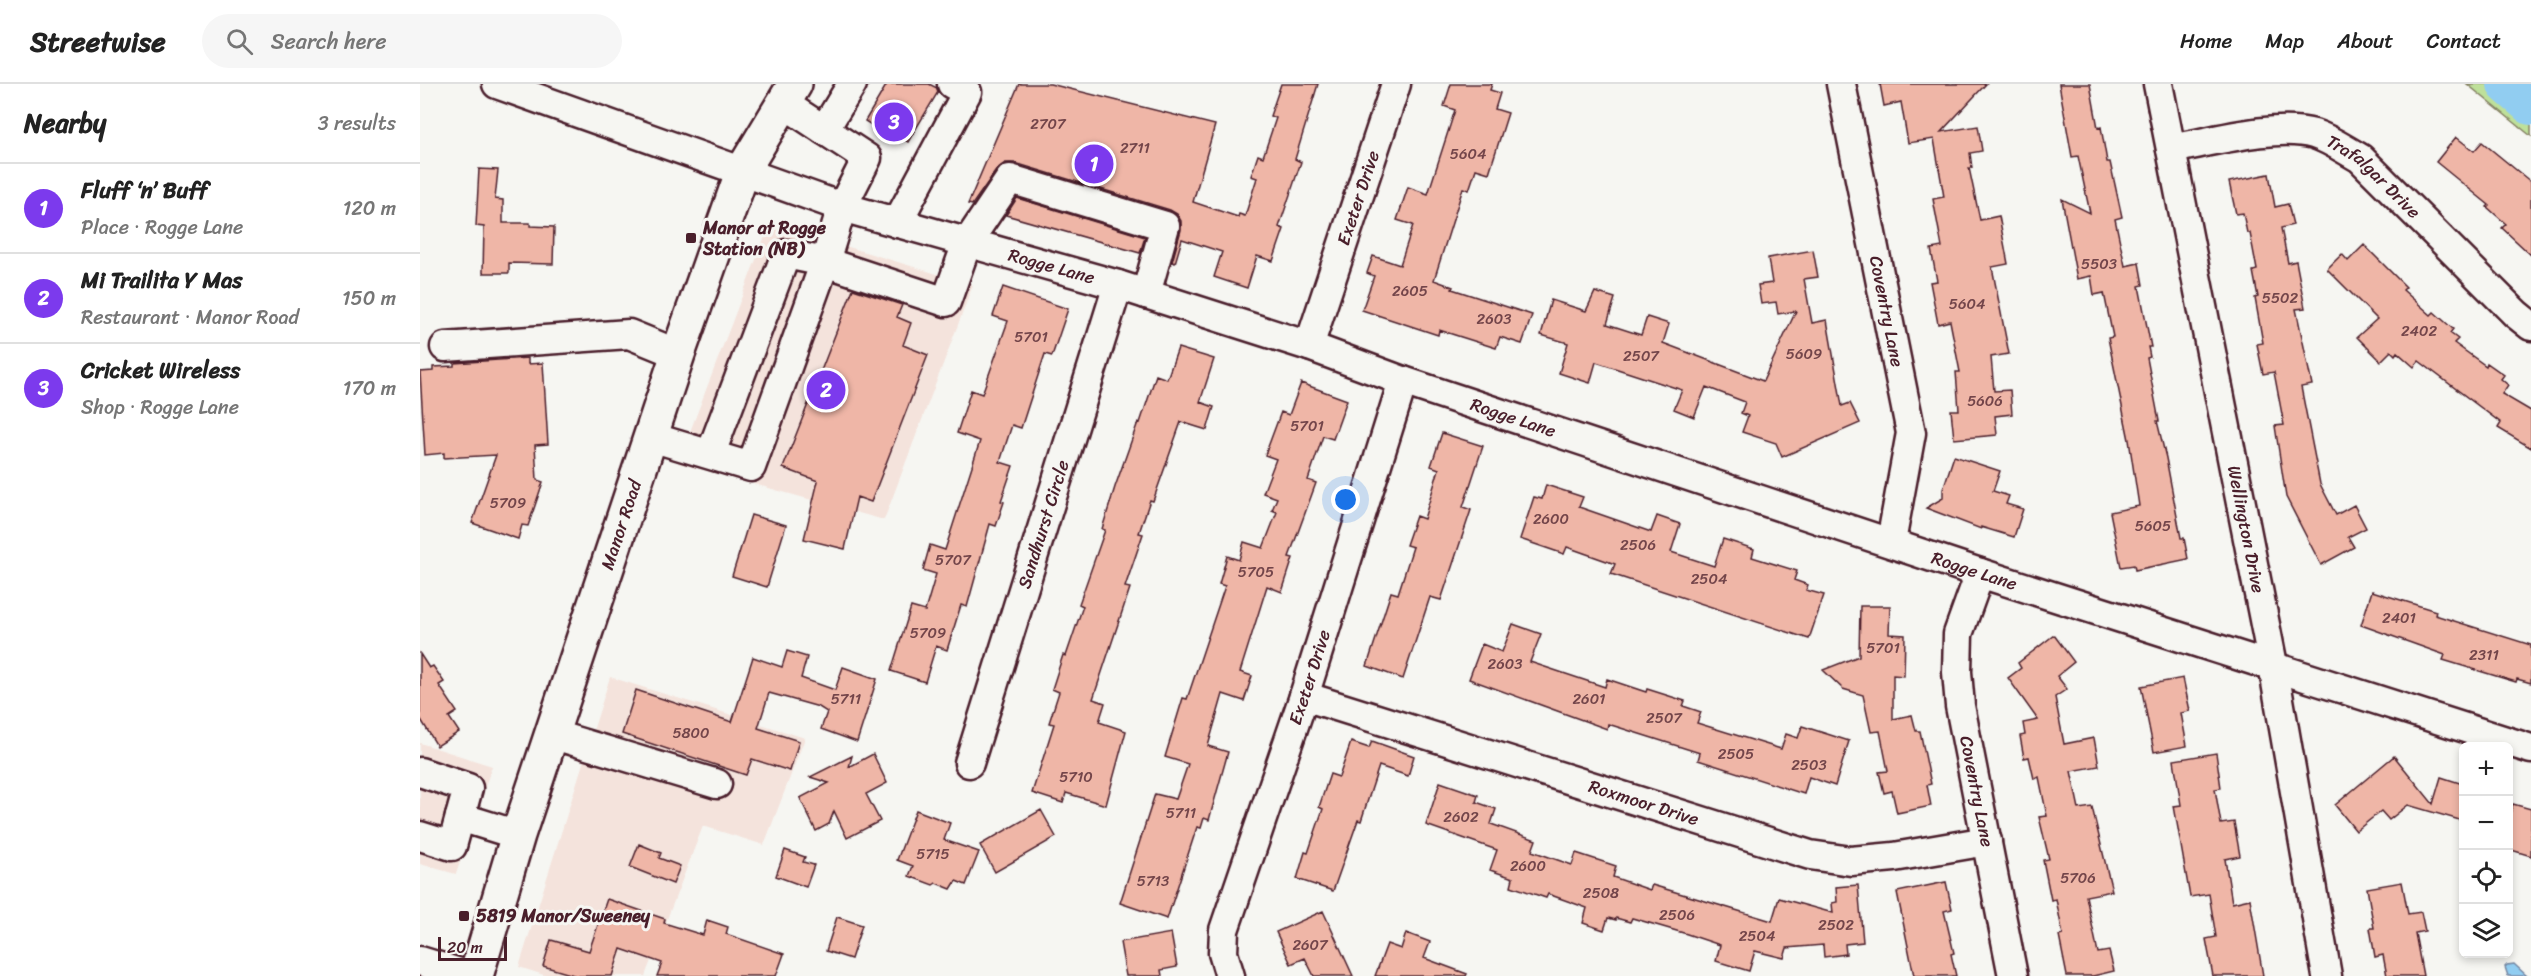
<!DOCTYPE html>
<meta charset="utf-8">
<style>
body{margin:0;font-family:Sriracha,sans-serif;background:#f6f6f6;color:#222}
.controls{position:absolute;right:18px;bottom:18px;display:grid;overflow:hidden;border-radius:9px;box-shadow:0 3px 9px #0003}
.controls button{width:54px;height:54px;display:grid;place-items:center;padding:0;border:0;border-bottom:2px solid #e0e0e0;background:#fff;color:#222;font:30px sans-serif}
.scale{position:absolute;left:18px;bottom:15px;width:69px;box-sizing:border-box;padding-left:6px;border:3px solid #4a1f2b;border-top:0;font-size:16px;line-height:21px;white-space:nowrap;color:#4a1f2b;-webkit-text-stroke:4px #f6f6f2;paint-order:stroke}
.you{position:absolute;left:926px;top:416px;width:21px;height:21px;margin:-15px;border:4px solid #fff;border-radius:50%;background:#1a73e8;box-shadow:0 0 0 9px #1a73e833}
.badge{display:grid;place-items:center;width:39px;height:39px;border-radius:50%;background:#7c3aed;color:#fff;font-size:20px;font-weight:700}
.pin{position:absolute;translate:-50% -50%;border:3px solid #fff;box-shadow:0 2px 6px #0006}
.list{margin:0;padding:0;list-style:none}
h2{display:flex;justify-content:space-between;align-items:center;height:78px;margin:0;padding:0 24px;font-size:26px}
h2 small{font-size:20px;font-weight:400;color:#767676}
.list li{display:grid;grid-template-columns:39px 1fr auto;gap:18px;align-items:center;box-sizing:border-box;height:90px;padding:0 24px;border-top:2px solid #e0e0e0}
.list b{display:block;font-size:22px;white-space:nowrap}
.list p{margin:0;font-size:20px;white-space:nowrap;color:#767676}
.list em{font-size:20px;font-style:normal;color:#767676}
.icon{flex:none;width:33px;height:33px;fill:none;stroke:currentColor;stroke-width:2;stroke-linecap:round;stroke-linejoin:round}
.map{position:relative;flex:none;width:2111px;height:892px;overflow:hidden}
header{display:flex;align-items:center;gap:36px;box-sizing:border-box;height:84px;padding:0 30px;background:#fff;border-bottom:2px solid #e0e0e0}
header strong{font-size:28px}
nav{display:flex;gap:33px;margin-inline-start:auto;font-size:21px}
.search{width:420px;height:54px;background:#f6f6f6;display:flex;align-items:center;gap:15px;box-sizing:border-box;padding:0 21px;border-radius:33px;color:#767676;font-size:22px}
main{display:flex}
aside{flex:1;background:#fff}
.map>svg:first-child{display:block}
</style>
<header>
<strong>Streetwise</strong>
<div class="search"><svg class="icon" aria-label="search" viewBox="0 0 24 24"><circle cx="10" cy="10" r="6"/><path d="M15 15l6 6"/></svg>Search here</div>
<nav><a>Home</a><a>Map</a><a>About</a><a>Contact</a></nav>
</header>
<main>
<aside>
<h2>Nearby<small>3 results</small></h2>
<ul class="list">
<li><span class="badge">1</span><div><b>Fluff ‘n’ Buff</b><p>Place · Rogge Lane</p></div><em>120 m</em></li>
<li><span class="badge">2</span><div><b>Mi Trailita Y Mas</b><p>Restaurant · Manor Road</p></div><em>150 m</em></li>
<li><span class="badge">3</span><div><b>Cricket Wireless</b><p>Shop · Rogge Lane</p></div><em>170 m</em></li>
</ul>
</aside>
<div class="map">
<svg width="2111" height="892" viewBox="0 0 2111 892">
<rect width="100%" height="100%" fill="#f6f6f2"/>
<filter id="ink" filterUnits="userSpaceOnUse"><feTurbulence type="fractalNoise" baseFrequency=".0167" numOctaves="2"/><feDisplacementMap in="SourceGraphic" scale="12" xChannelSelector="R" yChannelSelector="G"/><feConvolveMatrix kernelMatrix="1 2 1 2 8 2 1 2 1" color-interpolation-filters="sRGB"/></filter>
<g filter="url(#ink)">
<path fill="#f4e3dc" d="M 350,139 L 553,201 L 464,436 L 258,379 Z
M 190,593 L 385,654 L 344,761 L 283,742 L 225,892 L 127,892 L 99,883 Z
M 0,659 L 72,682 L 36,790 L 0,780 Z"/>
<path fill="#bee09a" stroke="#848062" stroke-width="1.5" d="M 2047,0 L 2111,0 L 2111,52 Z"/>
<path fill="#91cdf1" stroke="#7587a2" stroke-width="1.5" d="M 2094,880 L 2107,892 L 2088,892 L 2085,883 L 2087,881 Z"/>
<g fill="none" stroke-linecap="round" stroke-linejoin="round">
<path stroke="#91cdf1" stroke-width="42" d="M 2088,0 L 2111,20"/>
</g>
<path fill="#efb6a7" stroke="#4a1f2b" stroke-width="1.5" d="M 467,0 L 509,0 L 517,4 L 518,8 L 488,58 L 480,53 L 477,57 L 445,37 Z
M 599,0 L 630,0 L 795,41 L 773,118 L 818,133 L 819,130 L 825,132 L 837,94 L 831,92 L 838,71 L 843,73 L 856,34 L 850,32 L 861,0 L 898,0 L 875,75 L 881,78 L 859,143 L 864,145 L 853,177 L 837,172 L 827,204 L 794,193 L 802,168 L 762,155 L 755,179 L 752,178 L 761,146 L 761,137 L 757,130 L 750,126 L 595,79 L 585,79 L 577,85 L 552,121 L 548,120 Z
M 1031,0 L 1072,0 L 1070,6 L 1080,9 L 1075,25 L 1088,29 L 1069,89 L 1056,85 L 1049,106 L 1043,104 L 1014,196 L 1033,203 L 1032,205 L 1112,231 L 1102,260 L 1080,253 L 1076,264 L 1019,246 L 1018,251 L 942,226 L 954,192 L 947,189 L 953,172 L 980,181 L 993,141 L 977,136 L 988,103 L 1008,110 L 1035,26 L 1024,22 Z
M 1460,0 L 1566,0 L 1521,48 L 1558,42 L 1562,67 L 1550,69 L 1552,84 L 1549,84 L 1560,136 L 1579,132 L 1588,180 L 1572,183 L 1589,270 L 1571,273 L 1574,307 L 1590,306 L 1592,330 L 1575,332 L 1577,351 L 1534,355 L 1531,326 L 1539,326 L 1536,288 L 1540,288 L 1530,237 L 1518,240 L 1510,198 L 1517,197 L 1511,165 L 1522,163 L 1513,115 L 1524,113 L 1514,55 L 1488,59 L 1481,18 L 1464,22 Z
M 1639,0 L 1670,0 L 1678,44 L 1681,43 L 1687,78 L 1690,78 L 1702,133 L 1695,135 L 1705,182 L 1719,179 L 1723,201 L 1719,202 L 1731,263 L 1728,263 L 1730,273 L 1727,274 L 1739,337 L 1737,337 L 1746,374 L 1761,454 L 1764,454 L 1768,475 L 1715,486 L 1714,481 L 1701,483 L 1690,428 L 1719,422 L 1709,356 L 1688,254 L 1693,253 L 1684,209 L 1674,211 L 1671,192 L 1657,195 L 1642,115 L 1670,129 L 1658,72 L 1652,73 Z
M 2036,53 L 2054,67 L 2062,58 L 2111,98 L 2111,171 L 2082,144 L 2086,140 L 2067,123 L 2069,121 L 2016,78 Z
M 59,85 L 78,86 L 75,115 L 83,116 L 83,139 L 110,139 L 110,142 L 134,143 L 133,180 L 89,179 L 89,189 L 63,189 L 64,143 L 56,142 Z
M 1849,90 L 1855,123 L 1868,120 L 1873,141 L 1861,144 L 1868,179 L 1876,177 L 1885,224 L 1876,225 L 1892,301 L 1881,303 L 1900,400 L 1916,431 L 1934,421 L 1946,444 L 1928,453 L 1934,463 L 1901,481 L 1866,413 L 1855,342 L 1864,341 L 1854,288 L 1843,290 L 1837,260 L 1843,259 L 1835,214 L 1838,213 L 1833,187 L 1837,186 L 1830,149 L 1827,149 L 1823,129 L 1816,130 L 1809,98 Z
M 597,114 L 725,153 L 720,169 L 586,131 Z
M 1944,161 L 1986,203 L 1983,206 L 2011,231 L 2014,228 L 2033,245 L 2030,249 L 2038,255 L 2034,259 L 2066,282 L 2067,279 L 2084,291 L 2081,295 L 2088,301 L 2082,310 L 2111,327 L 2111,364 L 2078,344 L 2081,339 L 1999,277 L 1994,283 L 1977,268 L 1975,271 L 1971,267 L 1961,277 L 1937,253 L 1957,235 L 1907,185 L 1922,170 L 1928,177 Z
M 1393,166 L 1398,193 L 1384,195 L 1392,239 L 1407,236 L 1422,322 L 1430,319 L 1440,339 L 1362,373 L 1356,359 L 1322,348 L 1328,332 L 1321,329 L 1325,318 L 1286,303 L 1274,333 L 1254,325 L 1262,306 L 1176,278 L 1170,299 L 1139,289 L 1148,259 L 1121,251 L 1131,216 L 1166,227 L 1175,208 L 1195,214 L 1187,240 L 1221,251 L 1227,233 L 1249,240 L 1243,259 L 1343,297 L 1376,227 L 1358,230 L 1356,218 L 1341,220 L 1338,201 L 1352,199 L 1348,174 Z
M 583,203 L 648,225 L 632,272 L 625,270 L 601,344 L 592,341 L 580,378 L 593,382 L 581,417 L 584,418 L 576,442 L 570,440 L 547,523 L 541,521 L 527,566 L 516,562 L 505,598 L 471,587 L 491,523 L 505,527 L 516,490 L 503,486 L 510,461 L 525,466 L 560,357 L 537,349 L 551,306 L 562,310 L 588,237 L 573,232 Z
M 433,205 L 482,221 L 477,233 L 491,239 L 483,261 L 508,271 L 451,418 L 437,413 L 425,465 L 384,455 L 398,397 L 363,384 Z
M 758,264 L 794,275 L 780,318 L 794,323 L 787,346 L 761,338 L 733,417 L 730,416 L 719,449 L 723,450 L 705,503 L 710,504 L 673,615 L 685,619 L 679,638 L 706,647 L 686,721 L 646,709 L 643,719 L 612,709 L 634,640 L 629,639 L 639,608 L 632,605 L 643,571 L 646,572 L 663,522 L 659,520 L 685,446 L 682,445 L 695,403 L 718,338 L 720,339 L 736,291 L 747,295 Z
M 108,274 L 108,280 L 123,279 L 128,360 L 115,361 L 117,396 L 123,398 L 108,442 L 102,441 L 98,455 L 52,439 L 76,371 L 24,374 L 24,369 L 5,371 L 0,288 L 13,287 L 13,283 L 34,282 L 34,279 Z
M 881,299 L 927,316 L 913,355 L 903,352 L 888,396 L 896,399 L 869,473 L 873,474 L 862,508 L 847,502 L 820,588 L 832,592 L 824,617 L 803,610 L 788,662 L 808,668 L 789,736 L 784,734 L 781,744 L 777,743 L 747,835 L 700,819 L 735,710 L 756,715 L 768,680 L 745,673 L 763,614 L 767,615 L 805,502 L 799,500 L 807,472 L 819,476 L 824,458 L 843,464 L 857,428 L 852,426 L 857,414 L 843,409 L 856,375 L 845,371 L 861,328 L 869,331 Z
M 1022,349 L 1063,362 L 1043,423 L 1051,426 L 1021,516 L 1010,513 L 983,595 L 947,582 L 971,508 L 978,510 L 993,463 L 986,461 L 996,432 L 1004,435 L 1019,385 L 1011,382 Z
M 1534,372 L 1580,387 L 1573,407 L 1589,412 L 1586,420 L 1603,425 L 1594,453 L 1561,443 L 1561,445 L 1506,424 L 1523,414 L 1523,405 Z
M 1126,401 L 1163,413 L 1159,423 L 1231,448 L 1237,432 L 1260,440 L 1251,468 L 1294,482 L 1303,455 L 1334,465 L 1332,473 L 1377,487 L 1374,496 L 1388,501 L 1386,506 L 1404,511 L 1389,555 L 1191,490 L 1195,480 L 1147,463 L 1144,470 L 1100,455 L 1114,413 L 1122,415 Z
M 331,431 L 366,441 L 347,503 L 312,492 Z
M 1952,507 L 2016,527 L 2015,531 L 2111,561 L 2111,599 L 2097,595 L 2096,598 L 2023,576 L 2025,571 L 1941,541 Z
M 1440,522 L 1470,522 L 1469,550 L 1485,551 L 1484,592 L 1473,591 L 1473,635 L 1492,631 L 1496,647 L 1500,647 L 1511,700 L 1507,701 L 1511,722 L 1477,729 L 1472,707 L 1464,709 L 1459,688 L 1468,687 L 1460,647 L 1451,648 L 1443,611 L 1423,605 L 1403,586 L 1439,572 Z
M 1093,540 L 1121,550 L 1110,578 L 1185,603 L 1187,595 L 1226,608 L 1227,605 L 1265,617 L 1263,622 L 1281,628 L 1277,639 L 1361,665 L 1366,650 L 1378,654 L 1382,642 L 1429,657 L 1415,702 L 1389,693 L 1384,710 L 1278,676 L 1280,669 L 1188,640 L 1187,645 L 1049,595 L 1062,560 L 1082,568 Z
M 1634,551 L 1654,578 L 1637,592 L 1647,605 L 1635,613 L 1644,660 L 1674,654 L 1679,682 L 1651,687 L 1659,725 L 1672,723 L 1692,807 L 1666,812 L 1678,869 L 1689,867 L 1694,887 L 1673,892 L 1647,892 L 1639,852 L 1643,851 L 1636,815 L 1631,816 L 1623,776 L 1629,775 L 1619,733 L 1627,732 L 1619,693 L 1614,695 L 1609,673 L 1604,674 L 1600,652 L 1605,651 L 1603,639 L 1618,636 L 1588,594 L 1601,584 L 1598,579 Z
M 367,567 L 387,573 L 381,594 L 415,606 L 423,583 L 457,595 L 437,658 L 401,645 L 407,628 L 399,623 L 349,609 L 338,644 L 379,657 L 370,687 L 332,675 L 326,691 L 202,650 L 216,606 L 312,638 L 333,573 L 362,583 Z
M 0,570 L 9,584 L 13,582 L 24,598 L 19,601 L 37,628 L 29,633 L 39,648 L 17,662 L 0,634 Z
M 1763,594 L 1770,627 L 1761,629 L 1767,662 L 1734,668 L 1721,602 Z
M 952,657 L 994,672 L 988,692 L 959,682 L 941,737 L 938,736 L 913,807 L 877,795 L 885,768 L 888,769 L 903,725 L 899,723 L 910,690 L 919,693 L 931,658 L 949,664 Z
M 1796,669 L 1801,704 L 1795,705 L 1801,740 L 1814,738 L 1820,772 L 1805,775 L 1812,819 L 1830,815 L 1843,892 L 1793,892 L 1786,855 L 1796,853 L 1789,810 L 1770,813 L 1754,722 L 1761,721 L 1754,676 Z
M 453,670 L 467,699 L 446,710 L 460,737 L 427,754 L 414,727 L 409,740 L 396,747 L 380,714 L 409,699 L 390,693 L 432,672 L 429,683 Z
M 1974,672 L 2013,720 L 2021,693 L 2043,700 L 2043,737 L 1988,721 L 1969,736 L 1961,727 L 1936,747 L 1915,721 Z
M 1020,698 L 1058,711 L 1056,718 L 1076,725 L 1071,740 L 1116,756 L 1112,767 L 1152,781 L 1156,769 L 1196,782 L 1193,793 L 1230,806 L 1232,801 L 1352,837 L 1359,814 L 1413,829 L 1412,819 L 1417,818 L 1416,803 L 1438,801 L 1443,858 L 1425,860 L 1426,870 L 1404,873 L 1403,861 L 1367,864 L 1364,874 L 1335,867 L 1329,887 L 1296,877 L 1300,861 L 1267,850 L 1212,834 L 1210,838 L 1196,834 L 1196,836 L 1188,834 L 1184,846 L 1163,839 L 1167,824 L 1128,810 L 1126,814 L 1091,802 L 1093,794 L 1070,786 L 1077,766 L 1006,741 Z
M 2093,720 L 2111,725 L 2111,772 L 2088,765 L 2088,735 Z
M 496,726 L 530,739 L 524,756 L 559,768 L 546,801 L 536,797 L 531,805 L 516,799 L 513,801 L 489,792 L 493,782 L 477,776 Z
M 621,726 L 636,753 L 575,788 L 560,761 Z
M 219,760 L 241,769 L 239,774 L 260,782 L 253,800 L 210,783 Z
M 365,766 L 385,773 L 383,778 L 394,781 L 386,803 L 356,792 Z
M 1526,798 L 1532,825 L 1524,827 L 1534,869 L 1531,870 L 1536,892 L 1494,892 L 1477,808 Z
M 1982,798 L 1988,830 L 2001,828 L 2005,847 L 1995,849 L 2003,892 L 1967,892 L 1963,871 L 1955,873 L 1950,844 L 1954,844 L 1947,804 Z
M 187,815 L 245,835 L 244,839 L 283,851 L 287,836 L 308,843 L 306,850 L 364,870 L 356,892 L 237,892 L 242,879 L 201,865 L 192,892 L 157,892 L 123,882 L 131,856 L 169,867 Z
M 903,827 L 933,892 L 894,892 L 885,874 L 871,880 L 856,848 Z
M 417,833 L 442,841 L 431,875 L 406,867 Z
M 751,849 L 757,883 L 741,886 L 742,892 L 706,892 L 700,858 Z
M 986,849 L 1010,858 L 1004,874 L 1047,890 L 1046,892 L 955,892 L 967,860 L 981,865 Z"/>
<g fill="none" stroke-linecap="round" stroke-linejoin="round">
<g stroke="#4a1f2b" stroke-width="33">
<g id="minor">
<path id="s1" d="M 77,0 L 422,123 L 698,201 L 889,262 L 983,297 L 1560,489 L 2111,665"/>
<path id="s2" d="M 1421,0 L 1491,349 L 1471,458"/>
<path id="s3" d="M 1738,0 L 1853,581 L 1907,892"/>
<path d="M 404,46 L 432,0"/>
<path id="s4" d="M 1751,65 C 1790,58 1857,39 1894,50 C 1910,55 1925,66 1940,74 L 2096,230 L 2111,242"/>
<path d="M 477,139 L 547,8 L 532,0"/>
<path id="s5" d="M 889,262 L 976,0"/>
<path d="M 25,263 L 209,250 L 258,270"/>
<path d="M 231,353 L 331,383 L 405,178 L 526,218 L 547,159 L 590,95 L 745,142 L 726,210"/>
<path d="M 291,369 L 366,170 L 405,178 L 422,123 L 447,74 L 363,19"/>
<path id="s6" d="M 1560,489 L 1538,550 L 1537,588 L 1540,622 L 1593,892"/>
<path id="s7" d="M 884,612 L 1390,771 L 1431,777 L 1474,773 L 1567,757"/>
<path d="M 131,650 L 297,700"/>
<path id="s8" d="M 549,679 L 698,201"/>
<path d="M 0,688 L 48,704 L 32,762 L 0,752"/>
<path d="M 40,733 L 98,751"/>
<path d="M 0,877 L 49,892"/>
<path id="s9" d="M 810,892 L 803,869 L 804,846 L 884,612 L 983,297"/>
</g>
</g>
<g stroke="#4a1f2b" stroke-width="38">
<g id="major">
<path id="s10" d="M 56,892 L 98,751 L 258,270 L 323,86 L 375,0"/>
</g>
</g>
<use href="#minor" stroke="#f6f6f2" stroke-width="28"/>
<use href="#major" stroke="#f6f6f2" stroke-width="33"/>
</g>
</g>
<g fill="#4a1f2b" stroke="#f6f6f2" stroke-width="2">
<rect x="265" y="148" width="12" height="12" rx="3"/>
<rect x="38" y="826" width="12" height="12" rx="3"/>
</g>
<g text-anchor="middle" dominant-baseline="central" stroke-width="6" stroke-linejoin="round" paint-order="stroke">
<g font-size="15" fill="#73454a">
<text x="628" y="40">2707</text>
<text x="715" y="64">2711</text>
<text x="1048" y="70">5604</text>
<text x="1679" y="180">5503</text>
<text x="990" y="207">2605</text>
<text x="1860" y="214">5502</text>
<text x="1547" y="220">5604</text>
<text x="1074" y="235">2603</text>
<text x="1999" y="247">2402</text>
<text x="611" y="253">5701</text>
<text x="1384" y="270">5609</text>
<text x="1221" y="272">2507</text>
<text x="1565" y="317">5606</text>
<text x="887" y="342">5701</text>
<text x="88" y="419">5709</text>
<text x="1131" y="435">2600</text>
<text x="1733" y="442">5605</text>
<text x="1218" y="461">2506</text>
<text x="533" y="476">5707</text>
<text x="836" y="488">5705</text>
<text x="1289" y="495">2504</text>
<text x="1979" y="534">2401</text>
<text x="508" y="549">5709</text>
<text x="1463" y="564">5701</text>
<text x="2064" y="571">2311</text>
<text x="1085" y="580">2603</text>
<text x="426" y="615">5711</text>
<text x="1169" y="615">2601</text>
<text x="1244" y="634">2507</text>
<text x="271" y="649">5800</text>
<text x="1316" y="670">2505</text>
<text x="1389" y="681">2503</text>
<text x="656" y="693">5710</text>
<text x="761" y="729">5711</text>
<text x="1041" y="733">2602</text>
<text x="513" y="770">5715</text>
<text x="1108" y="782">2600</text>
<text x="1658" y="794">5706</text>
<text x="733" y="797">5713</text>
<text x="1181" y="809">2508</text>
<text x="1257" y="831">2506</text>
<text x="1416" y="841">2502</text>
<text x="1337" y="852">2504</text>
<text x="890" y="861">2607</text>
</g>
<g font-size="18" fill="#4a1f2b" stroke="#f6f6f2">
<text stroke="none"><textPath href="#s4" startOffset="219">Trafalgar Drive</textPath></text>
<text stroke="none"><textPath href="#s5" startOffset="156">Exeter Drive</textPath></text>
<text stroke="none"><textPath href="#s1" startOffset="584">Rogge Lane</textPath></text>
<text stroke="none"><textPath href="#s2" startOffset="232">Coventry Lane</textPath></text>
<text stroke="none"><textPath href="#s1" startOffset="1070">Rogge Lane</textPath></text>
<text stroke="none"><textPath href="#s10" startOffset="474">Manor Road</textPath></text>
<text stroke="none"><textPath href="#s8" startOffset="250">Sandhurst Circle</textPath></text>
<text stroke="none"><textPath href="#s3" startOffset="454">Wellington Drive</textPath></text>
<text stroke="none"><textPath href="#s1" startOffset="1556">Rogge Lane</textPath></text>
<text stroke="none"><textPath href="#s9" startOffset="314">Exeter Drive</textPath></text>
<text stroke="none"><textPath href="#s6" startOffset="224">Coventry Lane</textPath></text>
<text stroke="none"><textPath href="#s7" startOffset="356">Roxmoor Drive</textPath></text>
</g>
<g font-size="18" font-weight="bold" fill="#4a1f2b" stroke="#f6f6f2" text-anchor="start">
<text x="283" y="144">Manor at Rogge<tspan x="283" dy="21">Station (NB)</tspan></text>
<text x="56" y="832">5819 Manor/Sweeney</text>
</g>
</g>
</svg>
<div class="controls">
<button>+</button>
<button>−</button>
<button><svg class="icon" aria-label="locate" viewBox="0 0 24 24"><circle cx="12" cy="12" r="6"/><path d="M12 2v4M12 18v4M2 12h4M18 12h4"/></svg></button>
<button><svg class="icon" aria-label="layers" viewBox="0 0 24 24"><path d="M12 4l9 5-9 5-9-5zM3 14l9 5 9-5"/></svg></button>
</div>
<div class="scale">20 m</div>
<div class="you"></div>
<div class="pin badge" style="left:674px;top:80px">1</div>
<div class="pin badge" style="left:406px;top:306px">2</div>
<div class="pin badge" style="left:474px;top:38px">3</div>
</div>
</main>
